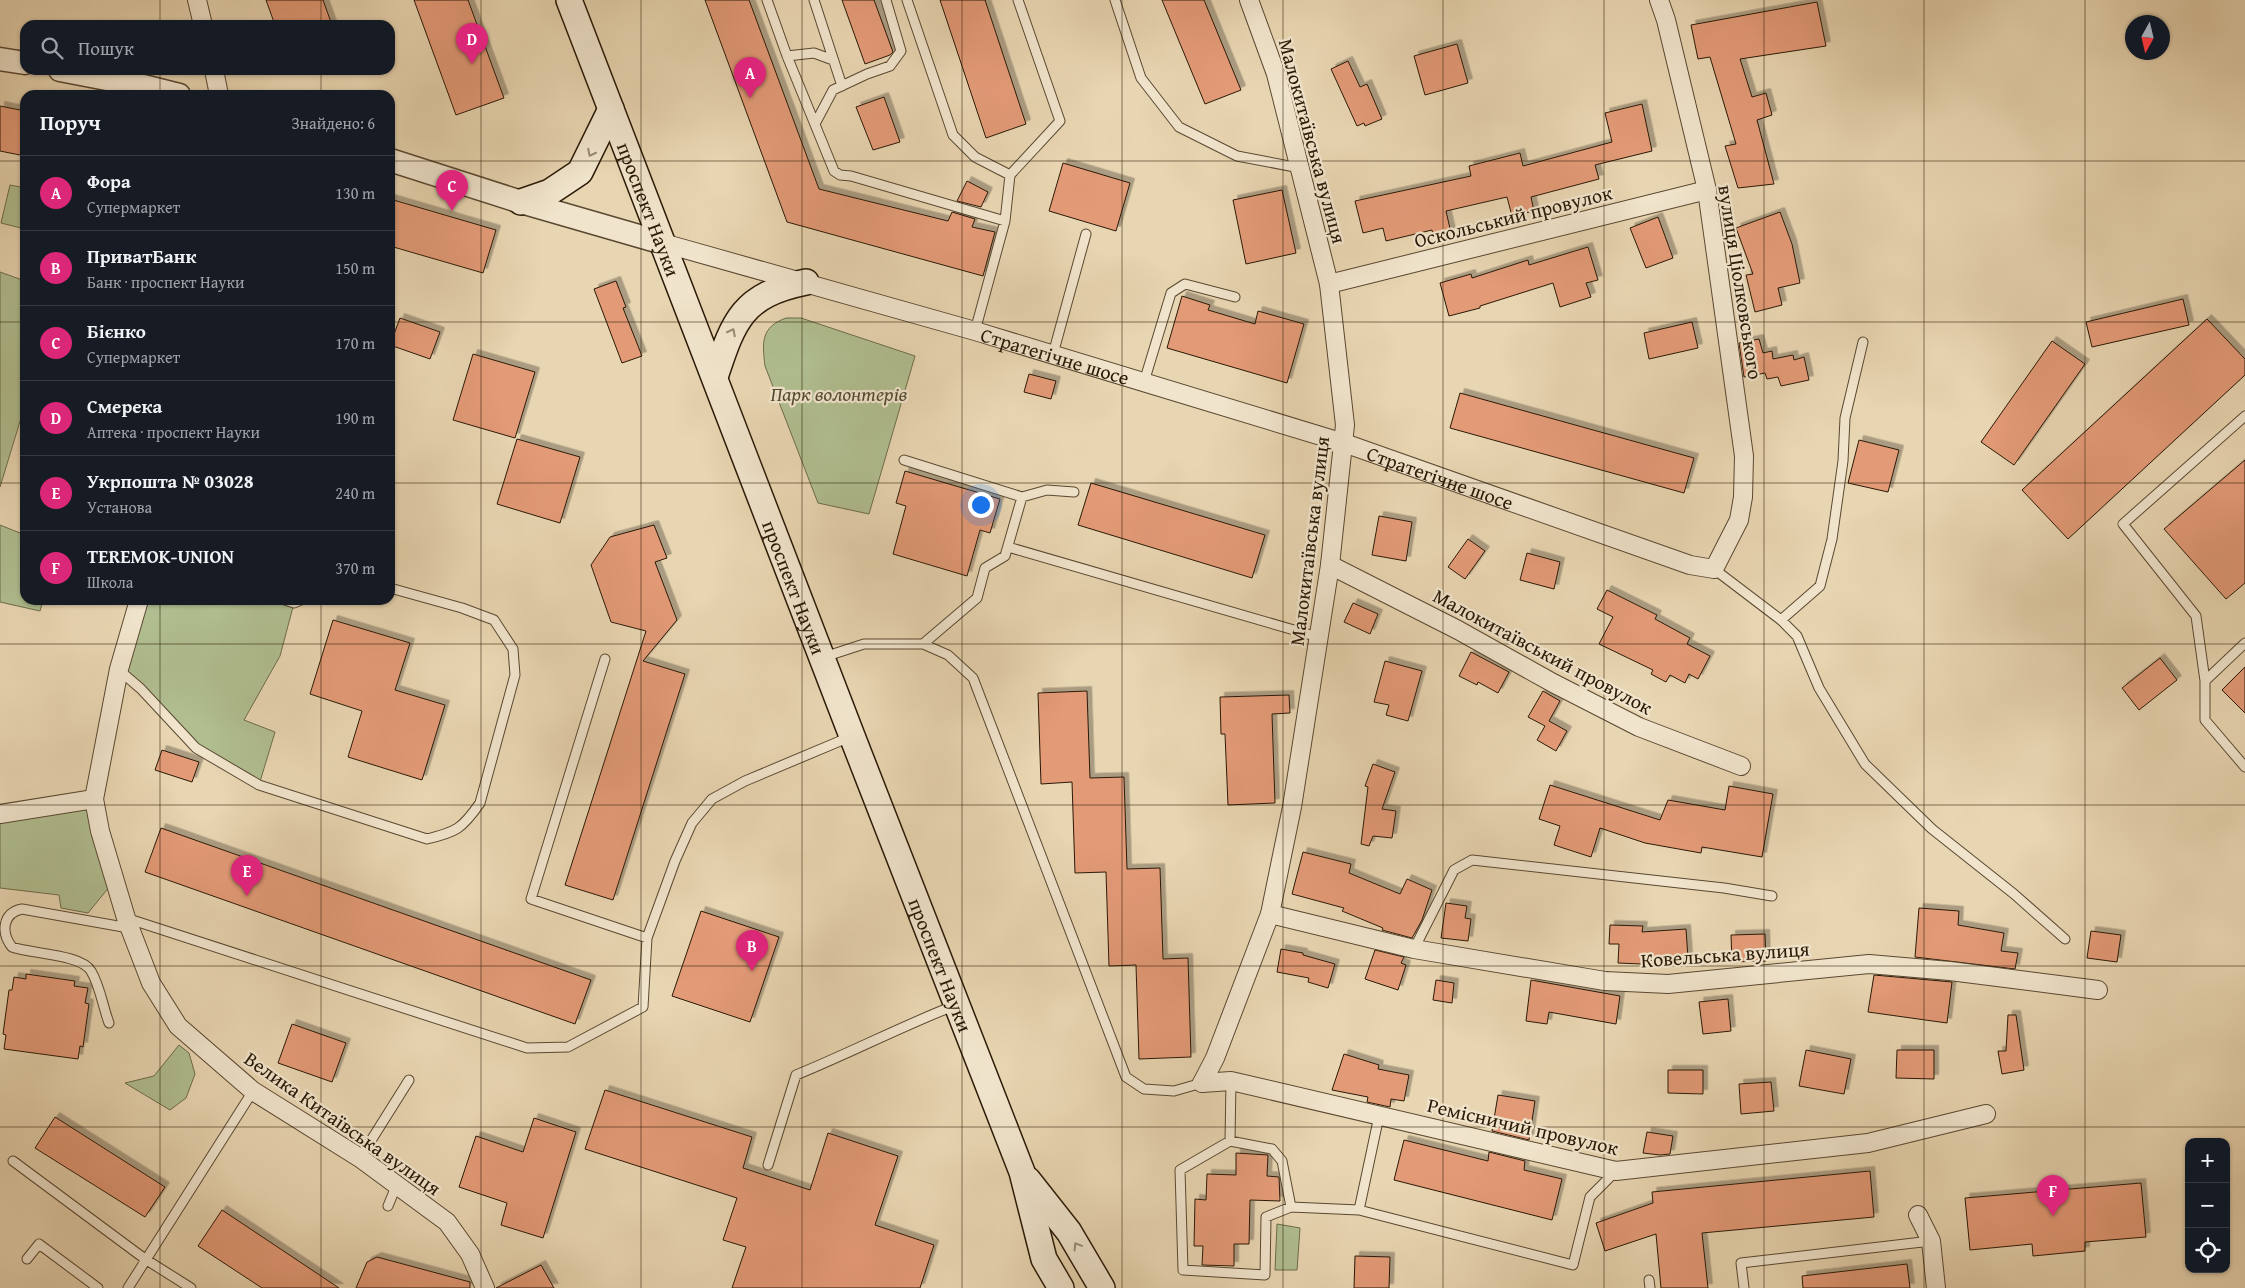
<!DOCTYPE html>
<html lang="uk">
<meta charset="utf-8">
<style>
body{margin:0;font-family:"Gentium Book Plus",serif;background:#242831;color:#f1f3f6}
.controls{position:absolute;right:15px;bottom:15px;display:grid;overflow:hidden;border-radius:10px;box-shadow:0 1px 4px #0004}
.controls button{width:45px;height:45px;display:grid;place-items:center;padding:0;border:0;border-bottom:1px solid #363941;background:#171b24;color:#f1f3f6;font:25px sans-serif}
.compass{position:absolute;left:2125px;top:15px;width:45px;height:45px;border-radius:50%;background:#171b24;box-shadow:0 1px 4px #0004;rotate:188deg}
.you{position:absolute;left:980px;top:504px;width:18px;height:18px;margin:-12px;border:4px solid #fff;border-radius:50%;background:#1a73e8;box-shadow:0 0 0 8px #1a73e833}
.badge{display:grid;place-items:center;width:32px;height:32px;border-radius:50%;background:#db2777;color:#fff;font-size:16px;font-weight:700}
.pin{position:absolute;translate:-50% -41px;filter:drop-shadow(0 1px 2px #0008)}
.pin::after{content:'';position:absolute;top:26px;width:18px;height:15px;background:inherit;clip-path:polygon(0 0,100% 0,50% 100%)}
.list{margin:0;padding:0;list-style:none}
h2{display:flex;justify-content:space-between;align-items:center;height:65px;margin:0;padding:0 20px;font-size:21px}
h2 small{font-size:16px;font-weight:400;color:#9ea1a6}
.list li{display:grid;grid-template-columns:32px 1fr auto;gap:15px;align-items:center;box-sizing:border-box;height:75px;padding:0 20px;border-top:1px solid #363941}
.list b{display:block;font-size:19px;white-space:nowrap}
.list p{margin:0;font-size:16px;white-space:nowrap;color:#9ea1a6}
.list em{font-size:16px;font-style:normal;color:#9ea1a6}
.icon{flex:none;width:28px;height:28px;fill:none;stroke:currentColor;stroke-width:2;stroke-linecap:round;stroke-linejoin:round}
.map{position:relative;flex:none;width:2245px;height:1288px;overflow:hidden}
.search{position:absolute;background:#171b24;box-shadow:0 1px 4px #0004;left:20px;top:20px;width:375px;height:55px;display:flex;align-items:center;gap:12px;box-sizing:border-box;padding:0 18px;border-radius:15px;color:#9ea1a6;font-size:19px}
.panel{position:absolute;background:#171b24;box-shadow:0 1px 4px #0004;left:20px;top:90px;width:375px;height:515px;border-radius:15px}
.map>svg:first-child{display:block}
</style>
<div class="map">
<svg width="2245" height="1288" viewBox="0 0 2245 1288">
<defs>
<filter id="shadow"><feDropShadow dx="4.5" dy="-4.5" stdDeviation="0" flood-color="#0004"/></filter>
</defs>
<rect width="100%" height="100%" fill="#e8d5b1"/>
<filter id="stains"><feTurbulence type="fractalNoise" baseFrequency=".004" numOctaves="4"/><feColorMatrix values="0 0 0 0 .2 0 0 0 0 .09 0 0 0 0 .02 0 0 0 .5 -.17"/></filter>
<radialGradient id="worn" r=".72"><stop offset=".6" stop-color="#630" stop-opacity="0"/><stop offset="1" stop-color="#630" stop-opacity=".3"/></radialGradient>
<path fill="#b0be90" stroke="#6d6c4b" d="M 10,185 L 25,188 L 25,229 L 1,223 Z
M 0,272 L 25,281 L 25,405 L 0,487 Z
M 786,318 L 801,318 L 915,356 L 869,514 L 818,503 L 765,366 C 762,342 761,327 786,318 Z
M 0,525 L 25,535 L 25,600 L 43,600 L 40,611 L 0,602 Z
M 139,600 L 285,600 L 294,603 L 280,656 L 244,720 L 275,732 L 259,785 L 196,748 L 119,669 Z
M 92,799 L 115,880 L 88,913 L 61,908 L 59,895 L 0,888 L 0,814 Z
M 179,1045 L 189,1053 L 195,1074 L 186,1098 L 170,1110 L 125,1083 L 154,1076 Z
M 1277,1224 L 1300,1228 L 1297,1270 L 1275,1270 Z"/>
<path fill="#e39a77" stroke="#2a1906" filter="url(#shadow)" d="M 266,0 L 323,0 L 332,25 L 275,25 Z
M 414,0 L 468,0 L 504,98 L 456,115 Z
M 705,0 L 749,0 L 819,189 L 948,221 L 952,212 L 975,219 L 972,227 L 995,232 L 983,276 L 787,222 Z
M 842,0 L 874,0 L 893,52 L 890,55 L 865,64 Z
M 940,0 L 985,0 L 1026,124 L 986,138 Z
M 1162,0 L 1204,0 L 1241,90 L 1205,104 Z
M 1817,2 L 1826,46 L 1740,59 L 1752,97 L 1766,93 L 1772,115 L 1757,120 L 1774,184 L 1738,188 L 1725,146 L 1736,144 L 1710,57 L 1698,59 L 1691,25 Z
M 1457,44 L 1468,83 L 1425,95 L 1414,56 Z
M 1348,61 L 1360,87 L 1367,84 L 1382,119 L 1365,126 L 1364,123 L 1357,126 L 1331,69 Z
M 884,97 L 900,142 L 873,150 L 856,107 Z
M 1642,104 L 1652,151 L 1595,165 L 1599,179 L 1531,197 L 1534,211 L 1512,216 L 1507,197 L 1446,211 L 1451,233 L 1433,236 L 1432,230 L 1386,241 L 1383,228 L 1363,233 L 1355,201 L 1471,176 L 1469,166 L 1520,153 L 1523,166 L 1612,142 L 1605,113 Z
M 0,106 L 25,111 L 25,156 L 0,151 Z
M 1063,163 L 1130,183 L 1116,231 L 1049,211 Z
M 967,181 L 988,192 L 981,207 L 957,201 Z
M 1282,190 L 1296,253 L 1246,264 L 1233,200 Z
M 390,199 L 496,230 L 483,273 L 390,246 Z
M 1780,212 L 1792,244 L 1800,283 L 1778,288 L 1782,305 L 1755,312 L 1746,275 L 1753,274 L 1736,228 Z
M 1658,217 L 1673,258 L 1646,268 L 1630,228 Z
M 1588,247 L 1598,280 L 1586,283 L 1591,297 L 1560,307 L 1553,283 L 1480,306 L 1480,308 L 1449,316 L 1440,283 L 1471,274 L 1472,278 L 1528,260 L 1529,265 Z
M 616,281 L 626,307 L 623,308 L 642,356 L 622,363 L 594,289 Z
M 1182,296 L 1210,305 L 1208,310 L 1255,324 L 1258,311 L 1304,324 L 1287,383 L 1167,348 Z
M 2183,299 L 2189,325 L 2092,347 L 2086,322 Z
M 400,318 L 440,332 L 430,359 L 390,345 Z
M 2207,319 L 2245,359 L 2245,375 L 2068,539 L 2022,490 Z
M 1692,322 L 1698,348 L 1649,359 L 1644,333 Z
M 1759,339 L 1763,353 L 1772,351 L 1773,359 L 1793,355 L 1794,360 L 1804,357 L 1809,380 L 1781,386 L 1778,377 L 1767,379 L 1765,373 L 1744,377 L 1739,343 Z
M 2052,341 L 2085,364 L 2014,465 L 1981,442 Z
M 473,354 L 535,372 L 515,438 L 453,420 Z
M 1029,374 L 1056,381 L 1051,399 L 1024,392 Z
M 1460,393 L 1694,458 L 1684,493 L 1450,428 Z
M 517,439 L 580,457 L 560,523 L 497,504 Z
M 1859,440 L 1899,450 L 1888,492 L 1848,483 Z
M 2245,460 L 2245,583 L 2226,599 L 2164,529 Z
M 905,471 L 1000,499 L 990,533 L 980,530 L 967,576 L 893,554 L 906,506 L 896,503 Z
M 1091,483 L 1265,535 L 1252,578 L 1078,525 Z
M 1379,516 L 1412,522 L 1406,561 L 1372,555 Z
M 654,525 L 667,558 L 655,562 L 677,620 L 643,661 L 685,674 L 613,900 L 565,885 L 646,631 L 611,622 L 591,565 L 610,537 Z
M 1468,539 L 1485,551 L 1465,579 L 1448,567 Z
M 1527,553 L 1560,562 L 1554,589 L 1520,580 Z
M 1607,590 L 1657,615 L 1655,619 L 1690,638 L 1687,644 L 1710,656 L 1698,679 L 1689,674 L 1685,683 L 1670,675 L 1666,682 L 1651,674 L 1653,670 L 1599,644 L 1613,617 L 1597,609 Z
M 1353,603 L 1378,614 L 1370,634 L 1344,622 Z
M 333,620 L 410,643 L 395,690 L 445,705 L 422,780 L 348,757 L 362,711 L 310,694 Z
M 1471,652 L 1509,672 L 1498,693 L 1478,682 L 1477,685 L 1459,676 Z
M 2160,658 L 2177,680 L 2139,710 L 2122,688 Z
M 1385,661 L 1422,671 L 1408,721 L 1386,715 L 1389,705 L 1374,702 Z
M 2245,667 L 2245,713 L 2222,690 Z
M 1087,691 L 1090,778 L 1124,777 L 1127,869 L 1160,868 L 1163,959 L 1188,958 L 1191,1057 L 1139,1059 L 1136,965 L 1109,966 L 1106,872 L 1075,873 L 1072,782 L 1041,784 L 1038,693 Z
M 1543,691 L 1560,701 L 1549,721 L 1567,731 L 1556,751 L 1537,740 L 1545,726 L 1528,717 Z
M 1289,695 L 1290,713 L 1272,714 L 1275,803 L 1228,805 L 1225,734 L 1221,734 L 1220,697 Z
M 162,750 L 199,762 L 192,782 L 155,770 Z
M 1373,764 L 1395,772 L 1382,809 L 1396,811 L 1392,838 L 1373,836 L 1369,846 L 1361,844 L 1368,787 L 1365,786 Z
M 1550,785 L 1660,820 L 1668,800 L 1725,810 L 1729,786 L 1773,794 L 1762,857 L 1702,847 L 1701,853 L 1645,843 L 1600,828 L 1591,857 L 1554,845 L 1560,826 L 1539,819 Z
M 161,828 L 591,980 L 575,1024 L 145,872 Z
M 1303,852 L 1351,864 L 1349,873 L 1400,894 L 1407,879 L 1432,890 L 1422,920 L 1412,938 L 1382,930 L 1383,928 L 1342,911 L 1344,908 L 1292,894 Z
M 1446,903 L 1467,906 L 1465,918 L 1471,919 L 1468,941 L 1441,938 Z
M 1919,908 L 1959,911 L 1958,925 L 2004,933 L 2001,951 L 2018,953 L 2015,969 L 1915,957 Z
M 701,911 L 779,937 L 750,1022 L 672,996 Z
M 1610,925 L 1643,926 L 1642,932 L 1686,929 L 1688,958 L 1642,961 L 1642,964 L 1618,963 L 1619,944 L 1609,944 Z
M 2091,931 L 2121,935 L 2117,962 L 2087,958 Z
M 1765,934 L 1766,961 L 1732,962 L 1731,935 Z
M 1281,949 L 1303,953 L 1303,955 L 1335,964 L 1328,988 L 1308,982 L 1309,978 L 1277,972 Z
M 1375,950 L 1404,957 L 1401,963 L 1406,965 L 1398,990 L 1365,979 Z
M 26,974 L 75,981 L 74,986 L 88,988 L 85,1003 L 89,1004 L 83,1047 L 80,1046 L 78,1059 L 4,1049 L 6,1035 L 3,1034 L 9,990 L 12,990 L 14,977 L 26,979 Z
M 1874,975 L 1952,982 L 1947,1023 L 1868,1012 Z
M 1436,980 L 1454,983 L 1452,1003 L 1433,1000 Z
M 1531,980 L 1620,996 L 1616,1024 L 1549,1012 L 1547,1024 L 1526,1021 Z
M 1728,999 L 1731,1031 L 1703,1034 L 1699,1002 Z
M 2008,1015 L 2016,1015 L 2024,1070 L 2002,1074 L 1998,1051 L 2006,1051 Z
M 292,1024 L 346,1043 L 332,1082 L 278,1063 Z
M 1806,1050 L 1851,1059 L 1844,1094 L 1799,1086 Z
M 1897,1050 L 1934,1050 L 1934,1079 L 1896,1078 Z
M 1344,1054 L 1379,1065 L 1378,1069 L 1409,1075 L 1404,1101 L 1391,1099 L 1390,1107 L 1367,1102 L 1368,1097 L 1332,1090 Z
M 1668,1070 L 1703,1070 L 1703,1094 L 1668,1093 Z
M 1771,1082 L 1774,1111 L 1741,1114 L 1739,1084 Z
M 605,1090 L 752,1137 L 743,1168 L 810,1190 L 828,1133 L 898,1156 L 875,1225 L 934,1245 L 920,1288 L 732,1288 L 746,1247 L 723,1240 L 737,1198 L 585,1149 Z
M 1498,1095 L 1535,1101 L 1529,1140 L 1492,1131 Z
M 55,1117 L 165,1187 L 145,1217 L 35,1148 Z
M 534,1118 L 576,1132 L 543,1238 L 501,1225 L 507,1203 L 459,1187 L 476,1136 L 523,1152 Z
M 1647,1132 L 1673,1136 L 1670,1154 L 1660,1155 L 1643,1153 Z
M 1404,1140 L 1488,1161 L 1489,1152 L 1525,1161 L 1524,1170 L 1562,1179 L 1552,1220 L 1394,1180 Z
M 1236,1153 L 1268,1155 L 1267,1176 L 1279,1177 L 1280,1201 L 1250,1200 L 1249,1244 L 1234,1244 L 1234,1266 L 1202,1265 L 1203,1246 L 1194,1246 L 1195,1199 L 1206,1200 L 1207,1174 L 1236,1175 Z
M 1870,1171 L 1874,1217 L 1702,1233 L 1708,1288 L 1661,1288 L 1656,1234 L 1605,1251 L 1596,1223 L 1653,1203 L 1652,1192 Z
M 2141,1183 L 2146,1237 L 2085,1242 L 2085,1251 L 2033,1256 L 2032,1244 L 1970,1250 L 1965,1198 Z
M 222,1210 L 339,1288 L 262,1288 L 198,1246 Z
M 1355,1256 L 1390,1257 L 1389,1288 L 1354,1288 Z
M 377,1257 L 470,1282 L 470,1288 L 356,1288 L 367,1262 Z
M 1907,1264 L 1910,1288 L 1803,1288 L 1802,1276 Z
M 541,1265 L 554,1288 L 496,1288 Z"/>
<g fill="none" stroke-linecap="round" stroke-linejoin="round">
<g stroke="#5a4831" stroke-width="11">
<path id="service" d="M 767,0 L 787,56 L 834,171 L 840,175 L 851,176 L 1005,221
M 814,0 L 842,86
M 907,0 L 953,135 L 975,157 L 1010,175
M 1115,0 L 1141,78 L 1179,127 L 1237,156 L 1300,168
M 787,56 L 814,53 L 833,60
M 815,124 L 833,90 L 867,74 L 890,66 L 901,51 L 886,0
M 975,331 L 1005,221 L 1010,175 L 1060,121 L 1018,0
M 1053,354 L 1086,234
M 1144,382 L 1171,293 L 1185,284 L 1235,297
M 904,460 L 1022,497 L 1047,490 L 1074,492
M 1008,547 L 1318,637
M 1714,569 L 1781,620 L 1797,636 L 1819,688 L 1865,764 L 1932,829 L 2014,894 L 2065,939
M 285,600 L 294,603 L 301,600
M 1781,620 L 1820,586 L 1832,539 L 1843,461 L 1845,418 L 1863,342
M 2245,643 L 2205,681 L 2205,720 L 2245,767
M 923,644 L 977,598 L 985,568 L 1005,556 L 1022,497
M 824,657 L 864,644 L 923,644 L 948,655 L 973,678 L 1126,1077 L 1144,1089 L 1174,1091 L 1202,1083
M 605,659 L 531,899 L 647,938
M 119,670 L 141,689 L 196,748 L 259,785 L 427,839 C 456,832 462,829 480,803 L 515,675 L 513,649 L 494,620 L 462,608 L 390,588
M 2205,681 L 2196,616 L 2123,524 L 2245,416
M 126,918 L 527,1048 L 568,1047 L 643,1007 L 647,938 L 675,861 L 692,823 L 712,799 L 745,781 L 852,736
M 1414,949 L 1454,870 L 1472,860 L 1724,888 L 1772,896
M 109,1023 C 103,1007 100,986 91,971 C 81,954 31,954 12,947 C 1,933 2,913 22,909 L 129,928
M 1379,1116 L 1359,1210 L 1573,1265 L 1590,1197 L 1616,1171
M 1230,1141 L 1231,1081
M 360,1158 L 409,1080
M 13,1161 L 145,1259 L 191,1288
M 768,1165 L 796,1075 C 850,1053 902,1026 956,1005
M 388,1206 L 397,1184
M 1291,1207 L 1282,1161 L 1272,1149 L 1230,1141 L 1180,1170 L 1183,1270 L 1265,1275 L 1266,1217 L 1291,1207 L 1359,1210
M 27,1259 L 39,1244 L 98,1288
M 1649,1280 L 1650,1288
M 128,1288 L 253,1091
M 1744,1288 L 1741,1263 L 1931,1241"/>
</g>
<g stroke="#5a4831" stroke-width="20">
<g id="minor">
<path d="M 197,0 L 203,25"/>
<path d="M 214,70 L 219,95"/>
<path id="s1" d="M 663,243 L 975,331 L 1344,443 L 1690,565 L 1714,569 L 1739,520 L 1743,497 L 1744,456 L 1707,190 L 1666,20 L 1659,0"/>
<path d="M 1329,284 L 1707,190"/>
<path d="M 1330,565 L 1458,630 L 1553,683 L 1639,727 L 1741,766"/>
<path d="M 139,600 L 119,669 L 94,799 L 100,831 L 126,918 L 151,983 L 178,1026 L 253,1091 L 360,1158 L 447,1222 L 470,1254 L 485,1288"/>
<path d="M 0,814 L 94,799"/>
<path d="M 1270,914 L 1414,949 L 1605,981 L 1668,984 L 1869,964 L 1950,971 L 2098,990"/>
<path d="M 1202,1083 L 1215,1058 L 1270,914 L 1292,807 L 1330,565 L 1345,425 L 1329,284 L 1276,74 L 1249,0"/>
<path d="M 1202,1083 L 1231,1081 L 1616,1171 L 1868,1143 L 1986,1114"/>
<path d="M 1918,1215 L 1931,1241 L 1936,1288"/>
</g>
</g>
<g stroke="#5a4831" stroke-width="25">
<path id="tertiary" d="M 0,59 L 25,63
M 60,70 L 143,86 L 179,95
M 390,160 L 521,202 L 663,243"/>
</g>
<g stroke="#2a1906" stroke-width="28">
<g id="secondary">
<path id="s2" d="M 569,0 L 852,736 L 1022,1172 L 1044,1259 L 1061,1288"/>
<path d="M 521,202 L 550,192 L 580,172 L 611,109"/>
<path d="M 715,377 C 734,320 742,295 806,282"/>
<path d="M 1028,1180 L 1069,1232 L 1102,1288"/>
</g>
</g>
<use href="#service" stroke="#f0e4cc" stroke-width="9"/>
<use href="#minor" stroke="#f0e4cc" stroke-width="18"/>
<use href="#tertiary" stroke="#f0e4cc" stroke-width="22"/>
<use href="#secondary" stroke="#f0e4cc" stroke-width="25"/>
</g>
<defs><path id="oneway-chevron" d="M-2-3.5L2.5 0L-2 3.5" fill="none" stroke-width="1.6" stroke-linecap="round" stroke-linejoin="round" transform="scale(1.25)"/></defs>
<g stroke="#978973">
<use href="#oneway-chevron" transform="translate(591 153) rotate(117)"/>
<use href="#oneway-chevron" transform="translate(732 332) rotate(-63)"/>
<use href="#oneway-chevron" transform="translate(1077 1246) rotate(-121)"/>
</g>
<path fill="none" stroke="#2a1906" stroke-width="1" stroke-opacity="0.55" d="M 160,0 L 160,25M 321,0 L 321,25M 481,0 L 481,1288M 641,0 L 641,1288M 802,0 L 802,1288M 962,0 L 962,1288M 1122,0 L 1122,1288M 1283,0 L 1283,1288M 1443,0 L 1443,1288M 1604,0 L 1604,1288M 1764,0 L 1764,1288M 1924,0 L 1924,1288M 2085,0 L 2085,1288M 160,70 L 160,95M 321,70 L 321,95M 0,161 L 25,161M 390,161 L 2245,161M 0,322 L 25,322M 390,322 L 2245,322M 0,483 L 25,483M 390,483 L 2245,483M 160,600 L 160,1288M 321,600 L 321,1288M 0,644 L 2245,644M 0,805 L 2245,805M 0,966 L 2245,966M 0,1127 L 2245,1127"/>
<g text-anchor="middle" dominant-baseline="central" stroke-width="4.5" stroke-linejoin="round" paint-order="stroke">
<g font-size="20" fill="#2a1906" stroke="#f0e4cc">
<text transform="translate(1313 141) rotate(75)">Малокитаївська вулиця</text>
<text stroke="none"><textPath href="#s2" startOffset="224">проспект Науки</textPath></text>
<text transform="translate(1513 216) rotate(-14)">Оскольський провулок</text>
<text transform="translate(1741 282) rotate(81)">вулиця Ціолковського</text>
<text stroke="none"><textPath href="#s1" startOffset="408">Стратегічне шосе</textPath></text>
<text stroke="none"><textPath href="#s1" startOffset="812">Стратегічне шосе</textPath></text>
<text transform="translate(1309 541) rotate(-83)">Малокитаївська вулиця</text>
<text stroke="none"><textPath href="#s2" startOffset="629">проспект Науки</textPath></text>
<text transform="translate(1543 651) rotate(28)">Малокитаївський провулок</text>
<text transform="translate(1725 954) rotate(-4)">Ковельська вулиця</text>
<text stroke="none"><textPath href="#s2" startOffset="1034">проспект Науки</textPath></text>
<text transform="translate(343 1123) rotate(35)">Велика Китаївська вулиця</text>
<text transform="translate(1523 1126) rotate(13)">Ремісничий провулок</text>
</g>
<g font-size="20" font-style="italic" fill="#524b2f" stroke="#f0e4cc">
<text x="839" y="393">Парк волонтерів</text>
</g>
</g>
<rect width="100%" height="100%" filter="url(#stains)"/>
<rect width="100%" height="100%" fill="url(#worn)"/>
</svg>
<div class="controls">
<button>+</button>
<button>−</button>
<button><svg class="icon" aria-label="locate" viewBox="0 0 24 24"><circle cx="12" cy="12" r="6"/><path d="M12 2v4M12 18v4M2 12h4M18 12h4"/></svg></button>
</div>
<svg class="compass" viewBox="-18 -18 36 36"><path d="M0-13l5 13h-10z" fill="#e53935"/><path d="M0 13l5-13h-10z" fill="#9ea1a6"/></svg>
<div class="you"></div>
<div class="pin badge" style="left:750px;top:98px">A</div>
<div class="pin badge" style="left:752px;top:971px">B</div>
<div class="pin badge" style="left:452px;top:211px">C</div>
<div class="pin badge" style="left:472px;top:64px">D</div>
<div class="pin badge" style="left:247px;top:896px">E</div>
<div class="pin badge" style="left:2053px;top:1216px">F</div>
<div class="search"><svg class="icon" aria-label="search" viewBox="0 0 24 24"><circle cx="10" cy="10" r="6"/><path d="M15 15l6 6"/></svg>Пошук</div>
<section class="panel">
<h2>Поруч<small>Знайдено: 6</small></h2>
<ul class="list">
<li><span class="badge">A</span><div><b>Фора</b><p>Супермаркет</p></div><em>130 m</em></li>
<li><span class="badge">B</span><div><b>ПриватБанк</b><p>Банк · проспект Науки</p></div><em>150 m</em></li>
<li><span class="badge">C</span><div><b>Бієнко</b><p>Супермаркет</p></div><em>170 m</em></li>
<li><span class="badge">D</span><div><b>Смерека</b><p>Аптека · проспект Науки</p></div><em>190 m</em></li>
<li><span class="badge">E</span><div><b>Укрпошта № 03028</b><p>Установа</p></div><em>240 m</em></li>
<li><span class="badge">F</span><div><b>TEREMOK-UNION</b><p>Школа</p></div><em>370 m</em></li>
</ul>
</section>
</div>
